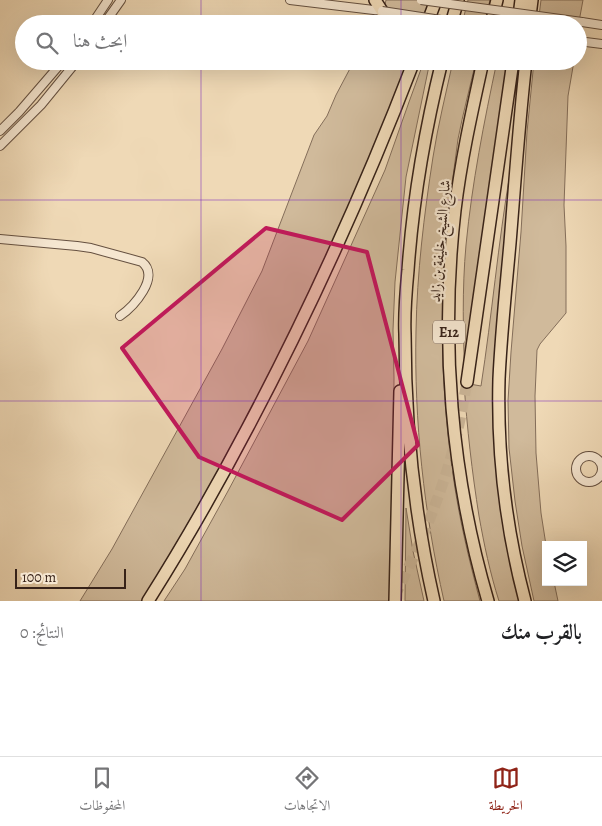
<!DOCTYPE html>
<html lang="ar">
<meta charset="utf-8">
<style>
body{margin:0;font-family:Alegreya,Amiri,serif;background:#f2f2f2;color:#202124;direction:rtl}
.controls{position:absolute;right:15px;bottom:15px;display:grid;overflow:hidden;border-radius:0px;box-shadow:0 5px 20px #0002}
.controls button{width:45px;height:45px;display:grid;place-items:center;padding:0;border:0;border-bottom:1px solid #e0e0e0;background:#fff;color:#202124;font:25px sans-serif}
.scale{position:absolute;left:15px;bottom:12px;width:111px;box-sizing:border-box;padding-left:5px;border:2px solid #372218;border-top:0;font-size:14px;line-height:18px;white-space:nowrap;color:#372218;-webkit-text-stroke:4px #f5e6d0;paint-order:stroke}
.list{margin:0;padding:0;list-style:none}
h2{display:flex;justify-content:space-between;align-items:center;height:65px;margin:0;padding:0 20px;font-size:21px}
h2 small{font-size:16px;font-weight:400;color:#757577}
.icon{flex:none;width:28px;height:28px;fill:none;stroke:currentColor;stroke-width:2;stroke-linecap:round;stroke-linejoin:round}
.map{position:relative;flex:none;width:602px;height:601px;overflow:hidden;direction:ltr}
.search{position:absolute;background:#fff;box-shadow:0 5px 20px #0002;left:15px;right:15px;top:15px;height:55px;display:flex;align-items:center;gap:12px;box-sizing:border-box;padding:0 18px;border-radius:28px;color:#757577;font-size:19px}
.sheet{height:155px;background:#fff}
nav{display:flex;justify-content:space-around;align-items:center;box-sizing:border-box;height:70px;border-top:1px solid #e0e0e0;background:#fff;font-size:14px;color:#757577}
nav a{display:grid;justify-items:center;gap:2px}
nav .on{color:#8f2418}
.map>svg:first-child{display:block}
</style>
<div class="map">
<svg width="602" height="601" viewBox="0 0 602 601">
<rect width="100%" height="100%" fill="#efd9b6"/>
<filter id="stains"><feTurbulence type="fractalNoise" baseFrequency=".004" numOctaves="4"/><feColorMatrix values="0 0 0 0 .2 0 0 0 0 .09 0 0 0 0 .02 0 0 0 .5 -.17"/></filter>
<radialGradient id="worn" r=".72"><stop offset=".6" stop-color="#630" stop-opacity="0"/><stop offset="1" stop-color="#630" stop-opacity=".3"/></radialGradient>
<path fill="#d0ba9b" stroke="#846e5a" d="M 386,0 L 435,0 L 426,24 L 381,24 Z
M 468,0 L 490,0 L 484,24 L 462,24 Z
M 541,0 L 583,0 L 578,27 L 578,24 L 538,24 Z
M 354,61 L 412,61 C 364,172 318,283 263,391 C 226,463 184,532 143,601 L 80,601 L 112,549 L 222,349 L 262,271 L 314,135 L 327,116 L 336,95 Z
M 424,61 L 430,61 L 406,177 L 395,282 L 393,330 L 394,378 L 392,601 L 164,601 L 185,569 L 228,491 L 308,341 L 385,170 L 409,102 Z
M 453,61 L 476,61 C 470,87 463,113 458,139 C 456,154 454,169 452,184 C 439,280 439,379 453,475 C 459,518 469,560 480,601 L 444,601 C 424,513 414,421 416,331 C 417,273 424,215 433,157 C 438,125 446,93 453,61 Z
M 497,61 L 508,61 L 465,378 C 463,334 462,289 466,245 C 472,183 484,122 497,61 Z
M 534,61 L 574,61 L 568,96 L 564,205 L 566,246 L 566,313 L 540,344 L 537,350 L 535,396 L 536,453 L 541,513 L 546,545 L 546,582 L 554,582 L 558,601 L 534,601 L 522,546 L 515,501 L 509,448 L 508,401 L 511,352 L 521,232 L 527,132 Z
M 510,173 L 494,382 L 520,601 L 499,601 C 490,573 484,544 479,516 C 472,472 467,428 464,383 L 481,386 C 492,315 498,244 510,173 Z
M 406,508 L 413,551 L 424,601 L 405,601 Z"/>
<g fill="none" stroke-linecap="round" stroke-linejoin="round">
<path stroke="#cab496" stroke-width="11" stroke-dasharray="11 5.5" stroke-linecap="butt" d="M 394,597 C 418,550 439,501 453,450 C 459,427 463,404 467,382"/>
<g stroke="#655040" stroke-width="10">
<path id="minor" d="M 290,0 L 382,11
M 582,22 L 602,25
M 92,24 L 108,0
M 104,24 L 121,0
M 578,41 L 602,44
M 0,131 L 19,112 L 63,61
M 0,146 L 41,105 L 77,61
M 0,239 L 77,246 L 91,248 L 142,262 C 161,277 133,307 120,316
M576 469a13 13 0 1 1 26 0a13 13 0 1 1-26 0Z"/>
</g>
<g stroke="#372218" stroke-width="14">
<path id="highway" d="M 375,0 L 382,11
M 427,24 L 436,0
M 451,24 L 458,0
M 491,24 L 497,0
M 518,24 L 521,0
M 529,24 L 532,0
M 483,61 C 472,111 461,160 455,210 C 440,341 451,475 488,601
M 467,382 L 513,61
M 148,601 C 184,544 217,486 248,427 C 311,308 366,186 414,61
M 395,601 L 400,391
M 434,601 C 414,513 405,424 405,334 C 404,313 406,291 408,270 C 413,199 425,130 442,61
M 525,601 C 506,529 497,454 499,379 C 501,334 506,288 510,243 C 515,182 519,122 526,61"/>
</g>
<use href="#minor" stroke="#f5e6d0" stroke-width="8"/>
<use href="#highway" stroke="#efd9b6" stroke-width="11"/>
<g stroke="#655040" stroke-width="10" stroke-linecap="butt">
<path id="minor-bridge" d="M 421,0 L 582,22
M 382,11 L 467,24"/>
</g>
<use href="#minor-bridge" stroke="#f5e6d0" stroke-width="8"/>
</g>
<path fill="#c2185b" fill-opacity="0.2" stroke="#c2185b" stroke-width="4" stroke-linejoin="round" d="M 266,228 L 367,252 L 418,445 L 342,520 L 199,457 L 122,348 Z"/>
<path fill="none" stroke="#7b2cbf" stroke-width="1" stroke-opacity="0.55" d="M 201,0 L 201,24M 401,0 L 401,24M 201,61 L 201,601M 401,61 L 401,601M 0,200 L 602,200M 0,401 L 602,401"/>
<g text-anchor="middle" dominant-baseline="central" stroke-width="4.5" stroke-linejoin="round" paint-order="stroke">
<rect fill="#f5e6d0" stroke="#705d4f" stroke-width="1" x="433" y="320.5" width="32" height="23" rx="4"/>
<g font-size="14" font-weight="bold" fill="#372218">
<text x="449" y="332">E12</text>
</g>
<g font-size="15" fill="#372218" stroke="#f5e6d0">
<text transform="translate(440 241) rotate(-85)">شارع الشيخ خليفة بن زايد</text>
</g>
</g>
<rect width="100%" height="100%" filter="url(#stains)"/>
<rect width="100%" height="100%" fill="url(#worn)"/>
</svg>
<div class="controls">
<button><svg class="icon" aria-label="layers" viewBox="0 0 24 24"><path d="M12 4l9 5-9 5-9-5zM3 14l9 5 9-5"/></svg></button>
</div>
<div class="scale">100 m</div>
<div class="search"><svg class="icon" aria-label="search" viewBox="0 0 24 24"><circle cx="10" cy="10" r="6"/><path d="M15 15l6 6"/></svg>ابحث هنا</div>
</div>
<section class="sheet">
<h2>بالقرب منك<small>النتائج: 0</small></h2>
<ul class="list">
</ul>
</section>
<nav>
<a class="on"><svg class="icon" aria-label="map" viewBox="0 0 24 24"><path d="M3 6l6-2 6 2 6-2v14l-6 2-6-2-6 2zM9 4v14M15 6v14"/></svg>الخريطة</a>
<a><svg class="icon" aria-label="directions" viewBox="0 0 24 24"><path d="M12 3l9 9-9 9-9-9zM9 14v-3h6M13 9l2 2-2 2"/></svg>الاتجاهات</a>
<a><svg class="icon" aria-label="saved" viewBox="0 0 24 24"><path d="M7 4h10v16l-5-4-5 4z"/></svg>المحفوظات</a>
</nav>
